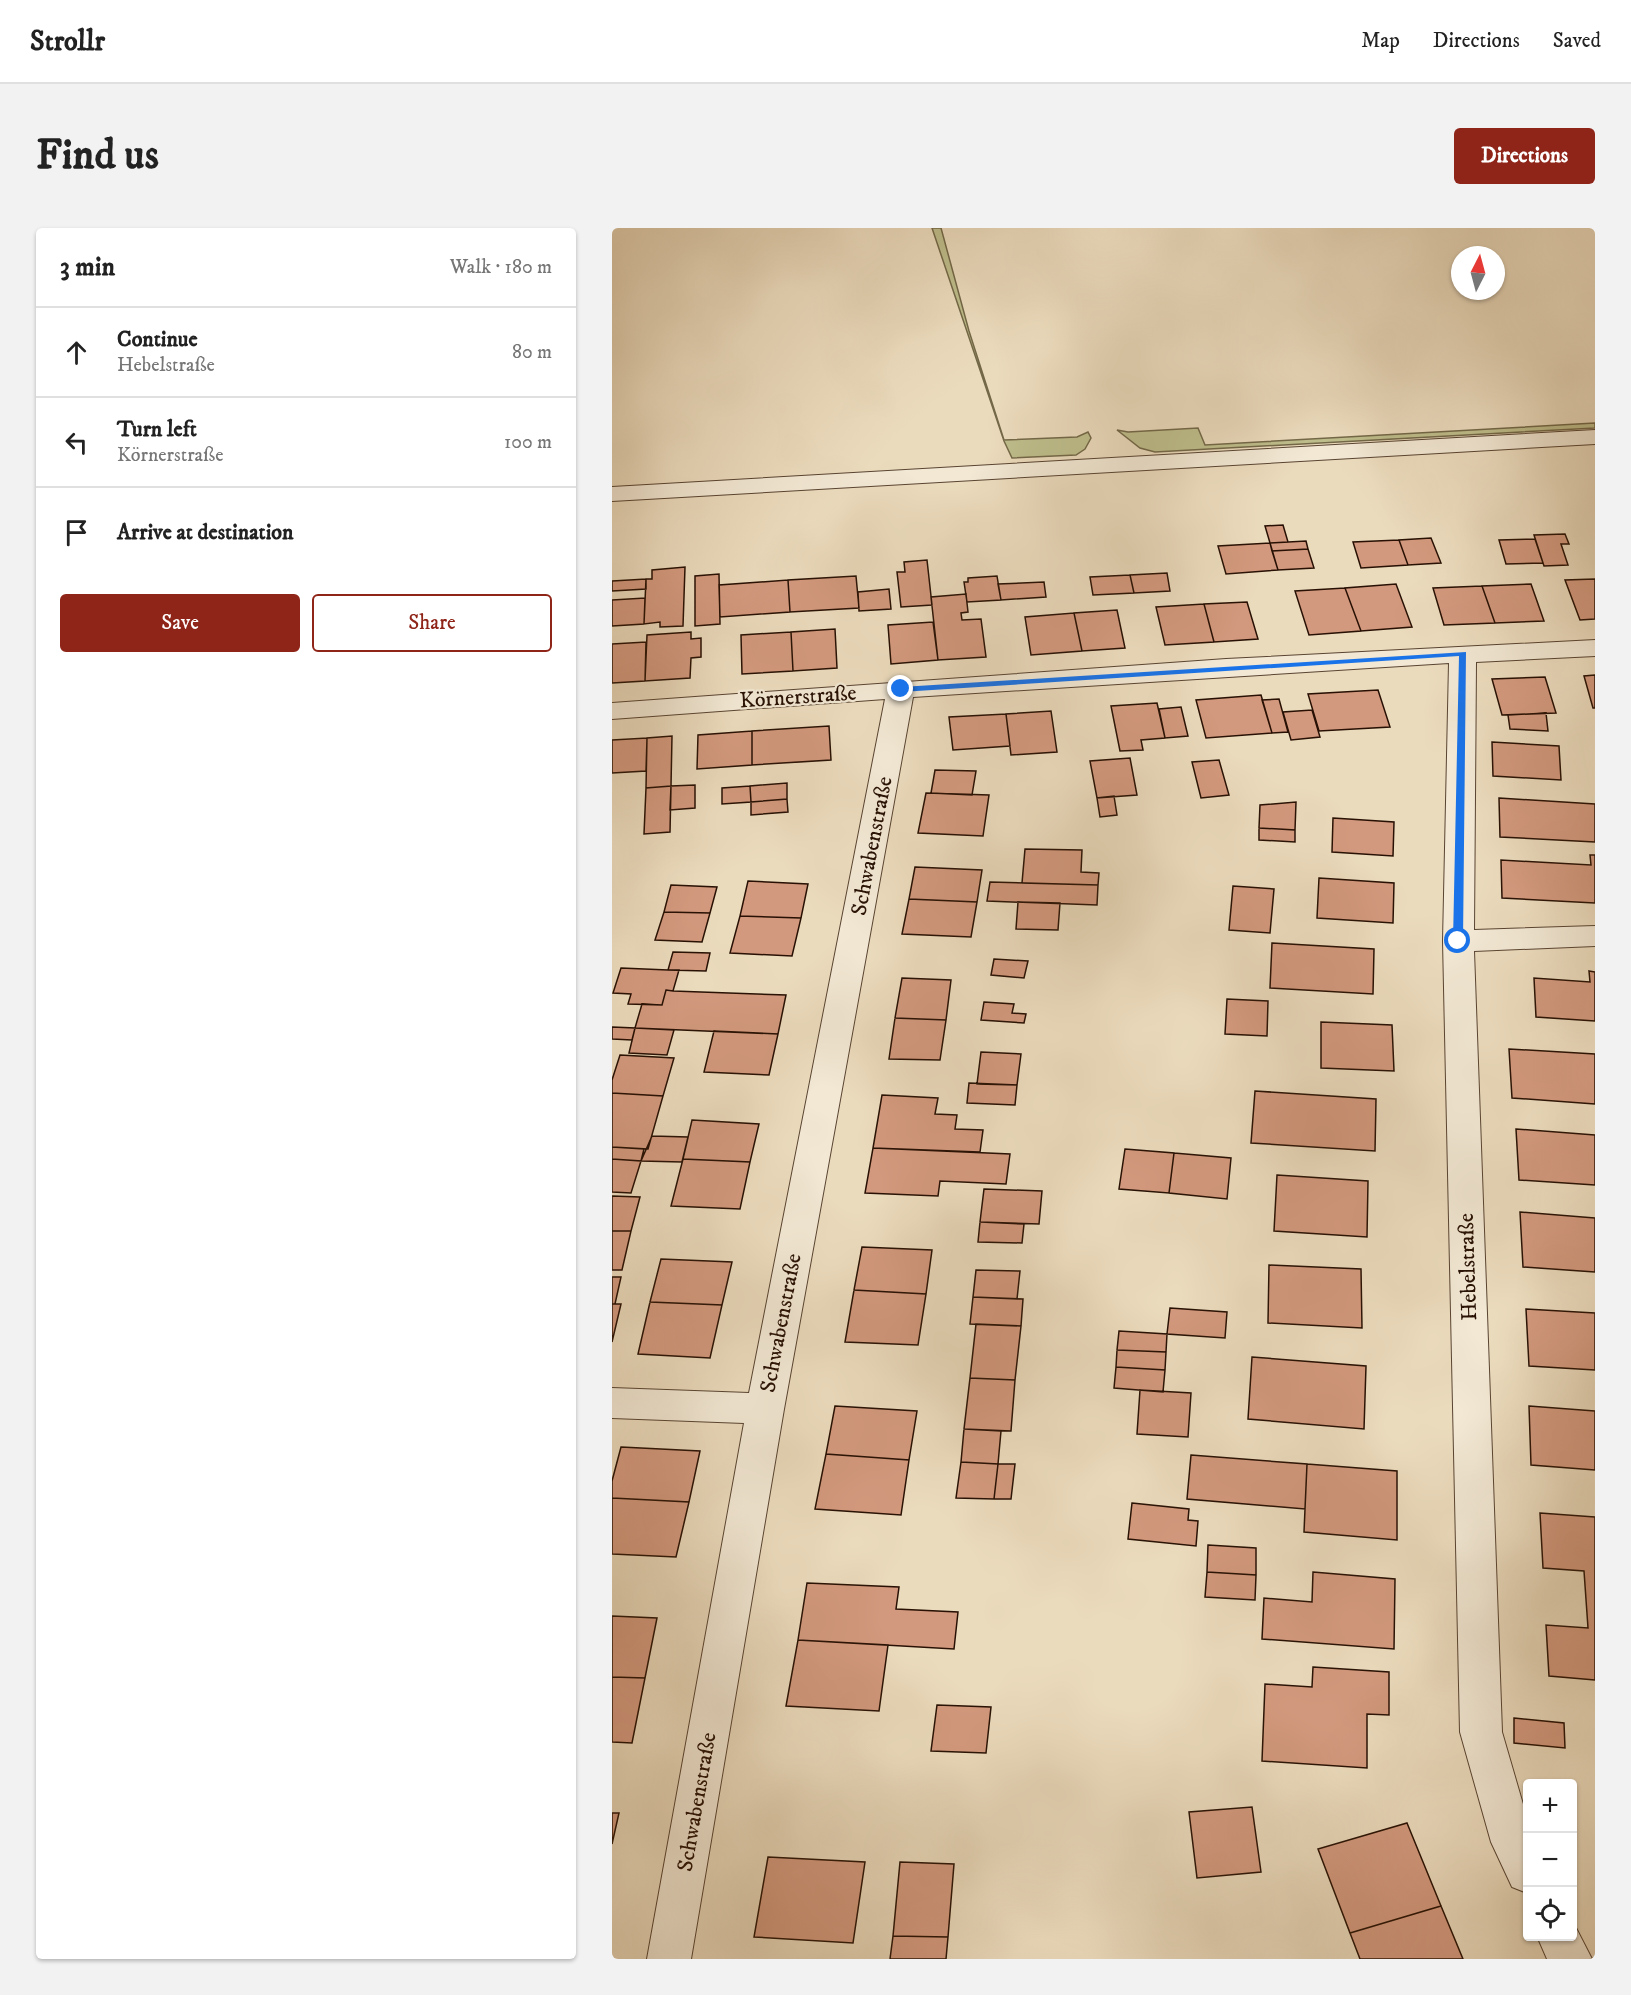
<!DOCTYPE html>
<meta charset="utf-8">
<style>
body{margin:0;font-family:"IM FELL DW Pica",serif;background:#f2f2f2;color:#222}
.controls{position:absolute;right:18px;bottom:18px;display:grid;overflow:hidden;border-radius:6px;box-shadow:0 2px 4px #0004}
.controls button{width:54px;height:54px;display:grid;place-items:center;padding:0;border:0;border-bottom:2px solid #e0e0e0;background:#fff;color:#222;font:30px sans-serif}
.compass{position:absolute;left:839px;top:18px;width:54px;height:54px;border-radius:50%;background:#fff;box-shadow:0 2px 4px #0004;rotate:6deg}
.stop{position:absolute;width:18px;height:18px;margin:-14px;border:4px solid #1a73e8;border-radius:50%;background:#fff}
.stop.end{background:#1a73e8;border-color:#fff;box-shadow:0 2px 6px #0008}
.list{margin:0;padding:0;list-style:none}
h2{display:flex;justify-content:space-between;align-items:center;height:78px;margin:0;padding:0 24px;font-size:26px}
h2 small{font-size:20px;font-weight:400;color:#767676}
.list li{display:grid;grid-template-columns:39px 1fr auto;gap:18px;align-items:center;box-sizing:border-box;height:90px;padding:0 24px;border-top:2px solid #e0e0e0}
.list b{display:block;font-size:22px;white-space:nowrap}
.list p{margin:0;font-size:20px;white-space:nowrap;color:#767676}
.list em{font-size:20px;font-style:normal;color:#767676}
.actions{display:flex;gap:12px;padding:18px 24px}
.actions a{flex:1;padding:14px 0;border:2px solid #8f2418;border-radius:6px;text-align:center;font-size:21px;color:#8f2418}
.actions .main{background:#8f2418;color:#fff}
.icon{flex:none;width:33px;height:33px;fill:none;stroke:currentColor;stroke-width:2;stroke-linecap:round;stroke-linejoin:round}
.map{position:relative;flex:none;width:983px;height:1731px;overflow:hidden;border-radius:6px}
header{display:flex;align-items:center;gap:36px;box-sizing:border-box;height:84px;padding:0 30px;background:#fff;border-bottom:2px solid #e0e0e0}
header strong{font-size:28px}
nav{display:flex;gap:33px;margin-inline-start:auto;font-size:21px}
.intro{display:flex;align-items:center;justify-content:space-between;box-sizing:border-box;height:144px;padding:0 36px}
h1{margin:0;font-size:42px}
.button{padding:15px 27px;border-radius:6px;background:#8f2418;color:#fff;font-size:21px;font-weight:700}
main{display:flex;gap:36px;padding:0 36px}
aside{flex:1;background:#fff;border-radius:6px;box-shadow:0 2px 4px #0004}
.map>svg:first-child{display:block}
</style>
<header>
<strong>Strollr</strong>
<nav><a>Map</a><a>Directions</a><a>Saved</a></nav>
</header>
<div class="intro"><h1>Find us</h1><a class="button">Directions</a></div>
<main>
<aside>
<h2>3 min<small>Walk · 180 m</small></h2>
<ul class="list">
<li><svg class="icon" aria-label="ahead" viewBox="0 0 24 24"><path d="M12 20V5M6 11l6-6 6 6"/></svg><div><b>Continue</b><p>Hebelstraße</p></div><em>80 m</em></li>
<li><svg class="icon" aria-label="left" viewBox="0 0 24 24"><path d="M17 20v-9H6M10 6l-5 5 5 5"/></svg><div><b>Turn left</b><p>Körnerstraße</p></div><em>100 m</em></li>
<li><svg class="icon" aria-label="arrive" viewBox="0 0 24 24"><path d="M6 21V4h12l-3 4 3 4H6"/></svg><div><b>Arrive at destination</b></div></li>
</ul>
<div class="actions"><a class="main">Save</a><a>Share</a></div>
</aside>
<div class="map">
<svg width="983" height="1731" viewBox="0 0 983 1731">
<rect width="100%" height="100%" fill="#ebdbbd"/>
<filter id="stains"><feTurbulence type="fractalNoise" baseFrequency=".00333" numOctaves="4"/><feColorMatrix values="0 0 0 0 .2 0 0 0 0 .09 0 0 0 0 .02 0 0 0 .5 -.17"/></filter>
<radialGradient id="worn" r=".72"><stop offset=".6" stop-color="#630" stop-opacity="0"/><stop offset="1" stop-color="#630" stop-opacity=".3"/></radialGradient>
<path fill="#bebe8c" stroke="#736848" stroke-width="1.5" d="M 320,0 L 329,0 L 357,103 L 392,212 L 465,209 L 476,204 L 479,210 L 473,221 L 464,227 L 400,230 L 392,213 Z
M 983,195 L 983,200 L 543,224 L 528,220 L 505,202 L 516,204 L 586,200 L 593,217 Z"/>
<path fill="#d3997e" stroke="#281104" stroke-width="1.5" d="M 671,297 L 676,314 L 658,315 L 653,298 Z
M 953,306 L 957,316 L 949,316 L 956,337 L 932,338 L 922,307 Z
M 819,310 L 829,335 L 796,337 L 787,312 Z
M 923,311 L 931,335 L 894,336 L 887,312 Z
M 787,312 L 796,337 L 749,340 L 741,314 Z
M 694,313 L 696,321 L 660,323 L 658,315 Z
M 658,315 L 666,342 L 614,346 L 606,318 Z
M 696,321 L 702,340 L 666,342 L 660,323 Z
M 315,332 L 320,377 L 289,379 L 285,344 L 293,344 L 292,334 Z
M 73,339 L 71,398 L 48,399 L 48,394 L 32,396 L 34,351 L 40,351 L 40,342 Z
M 555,345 L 558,363 L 522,365 L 518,347 Z
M 107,346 L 108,396 L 83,398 L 83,348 Z
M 518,347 L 522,365 L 481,367 L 478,349 Z
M 244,348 L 247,380 L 178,384 L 176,352 Z
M 385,348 L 389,372 L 355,374 L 352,354 L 356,354 L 356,350 Z
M 34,351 L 34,361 L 0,363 L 0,353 Z
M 983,351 L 983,391 L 968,392 L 953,352 Z
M 176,352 L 178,384 L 108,389 L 107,357 Z
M 432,354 L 434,369 L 389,372 L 386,356 Z
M 784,356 L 800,399 L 749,403 L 733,360 Z
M 919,356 L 932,393 L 883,395 L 870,358 Z
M 870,358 L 883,395 L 832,397 L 821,360 Z
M 733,360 L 749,403 L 697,407 L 683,363 Z
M 277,361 L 279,381 L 247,383 L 246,364 Z
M 354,366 L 356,384 L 349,385 L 350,392 L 369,391 L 374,429 L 326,432 L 319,369 Z
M 33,370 L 32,396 L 0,398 L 0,372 Z
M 635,374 L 646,411 L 602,414 L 592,376 Z
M 592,376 L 602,414 L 553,417 L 544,379 Z
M 505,382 L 513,420 L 470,423 L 462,385 Z
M 462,385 L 470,423 L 419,427 L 413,389 Z
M 321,394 L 326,432 L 279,436 L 276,397 Z
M 223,401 L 225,440 L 181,443 L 179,404 Z
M 79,404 L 79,411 L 89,410 L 89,429 L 79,430 L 78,450 L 33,453 L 35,407 Z
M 179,404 L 181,443 L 130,446 L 129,407 Z
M 34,414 L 33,453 L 0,455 L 0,416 Z
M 983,447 L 983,480 L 981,480 L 972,448 Z
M 933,449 L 944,485 L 890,487 L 880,451 Z
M 766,462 L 778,499 L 707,503 L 696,466 Z
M 649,467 L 660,505 L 594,510 L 584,472 Z
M 667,471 L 676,504 L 660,505 L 650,472 Z
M 545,475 L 553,510 L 529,512 L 531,522 L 508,523 L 499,478 Z
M 569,479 L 576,508 L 553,510 L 547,481 Z
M 700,482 L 708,509 L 679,512 L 671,484 Z
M 439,483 L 445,524 L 399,527 L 394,486 Z
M 934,485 L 936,503 L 898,501 L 896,487 Z
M 394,486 L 398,518 L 341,522 L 337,489 Z
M 217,498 L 219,532 L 140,537 L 140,503 Z
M 140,503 L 140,537 L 85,541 L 86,507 Z
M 60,508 L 59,558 L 34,560 L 35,510 Z
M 35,510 L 34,543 L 0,545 L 0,512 Z
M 880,514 L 947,518 L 949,552 L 881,548 Z
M 518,530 L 525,567 L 485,570 L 478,533 Z
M 607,532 L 617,567 L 589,570 L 580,534 Z
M 323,542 L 364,543 L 360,567 L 319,565 Z
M 175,555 L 175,571 L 139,574 L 138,558 Z
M 83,557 L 83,580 L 58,582 L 59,558 Z
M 59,558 L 58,604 L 32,606 L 34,560 Z
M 138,558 L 139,574 L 110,576 L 110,560 Z
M 314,565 L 377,567 L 371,608 L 306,605 Z
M 502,568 L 505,587 L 488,589 L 485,570 Z
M 887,570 L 983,576 L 983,614 L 888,609 Z
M 175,571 L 176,584 L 139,587 L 139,574 Z
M 684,574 L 683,602 L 647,600 L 648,577 Z
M 721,590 L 782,594 L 781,628 L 720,624 Z
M 647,600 L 683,602 L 683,614 L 647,612 Z
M 413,621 L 470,622 L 469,644 L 487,645 L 486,657 L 410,655 Z
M 978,627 L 983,627 L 983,675 L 890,670 L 889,632 L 979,637 Z
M 303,639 L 370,642 L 365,674 L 297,671 Z
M 707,650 L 782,655 L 781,695 L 705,690 Z
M 136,653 L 196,656 L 189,690 L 128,688 Z
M 378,654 L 486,657 L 485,677 L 375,673 Z
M 59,657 L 105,659 L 98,685 L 52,684 Z
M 621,658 L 662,661 L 658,705 L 617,702 Z
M 297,671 L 365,674 L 359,709 L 290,706 Z
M 406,674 L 448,675 L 446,702 L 404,701 Z
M 52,684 L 98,685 L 90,714 L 43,712 Z
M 128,688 L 189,690 L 180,728 L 118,725 Z
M 660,715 L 762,721 L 761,766 L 658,760 Z
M 61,724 L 98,725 L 94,743 L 56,742 Z
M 382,731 L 416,733 L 412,750 L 379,747 Z
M 9,740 L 56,742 L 67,742 L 61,763 L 54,762 L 50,777 L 16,776 L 19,766 L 1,765 Z
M 977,743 L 983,744 L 983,793 L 924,789 L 922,750 L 978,754 Z
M 290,750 L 339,752 L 334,792 L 283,790 Z
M 54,762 L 61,763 L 174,767 L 166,806 L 23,800 L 30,776 L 50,777 Z
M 615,771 L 656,773 L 655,808 L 613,806 Z
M 372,774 L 402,776 L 400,785 L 414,786 L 412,795 L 369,792 Z
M 283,790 L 334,792 L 328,832 L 277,831 Z
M 709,794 L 780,797 L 782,843 L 709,840 Z
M 0,799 L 23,800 L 20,812 L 0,811 Z
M 23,800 L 62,802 L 55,827 L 17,825 Z
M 102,803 L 166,806 L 157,847 L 92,844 Z
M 897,821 L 983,826 L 983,876 L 900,870 Z
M 369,824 L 409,826 L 405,857 L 365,856 Z
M 8,827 L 62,830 L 51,868 L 0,865 L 0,852 Z
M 357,855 L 405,857 L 403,877 L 355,875 Z
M 643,863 L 764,871 L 763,923 L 639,915 Z
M 0,865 L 51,868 L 36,921 L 0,919 Z
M 270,867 L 326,870 L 323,886 L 345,887 L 343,901 L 371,902 L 368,924 L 261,920 Z
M 80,892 L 147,896 L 138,934 L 71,931 Z
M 904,901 L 983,907 L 983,957 L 907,952 Z
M 40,908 L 76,909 L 70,934 L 29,933 Z
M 0,919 L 32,921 L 29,933 L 0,931 Z
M 261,920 L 398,926 L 394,956 L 328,953 L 326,968 L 253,965 Z
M 513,921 L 562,925 L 557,965 L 507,961 Z
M 562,925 L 619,930 L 615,971 L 557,965 Z
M 0,931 L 29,933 L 19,965 L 0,964 Z
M 71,931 L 138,934 L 128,981 L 59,978 Z
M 665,947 L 756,953 L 755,1009 L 662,1003 Z
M 372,961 L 430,963 L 427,996 L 368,994 Z
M 0,968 L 28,969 L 19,1003 L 0,1003 Z
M 908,984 L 983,990 L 983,1044 L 911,1039 Z
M 368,994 L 412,996 L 410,1015 L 366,1014 Z
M 0,1003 L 19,1003 L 10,1042 L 0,1042 Z
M 250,1019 L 320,1022 L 314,1066 L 242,1062 Z
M 49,1031 L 120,1034 L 110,1077 L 38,1074 Z
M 657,1037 L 749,1041 L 750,1100 L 656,1095 Z
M 364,1042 L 408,1043 L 405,1071 L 361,1069 Z
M 0,1049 L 9,1049 L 3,1076 L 0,1076 Z
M 242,1062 L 314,1066 L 306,1117 L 233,1114 Z
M 361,1069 L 411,1071 L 409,1098 L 358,1096 Z
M 38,1074 L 110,1077 L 98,1130 L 26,1126 Z
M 0,1076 L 9,1076 L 0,1114 Z
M 558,1080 L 615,1084 L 613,1110 L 555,1106 Z
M 914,1081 L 983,1085 L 983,1142 L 917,1138 Z
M 364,1096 L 409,1098 L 403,1152 L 358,1150 Z
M 507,1103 L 555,1106 L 554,1124 L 505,1122 Z
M 505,1122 L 554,1124 L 553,1142 L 504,1139 Z
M 640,1129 L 754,1138 L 752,1201 L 636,1191 Z
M 504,1139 L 553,1142 L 551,1164 L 502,1160 Z
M 358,1150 L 403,1152 L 399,1203 L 352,1201 Z
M 528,1162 L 579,1165 L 576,1209 L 525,1206 Z
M 223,1178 L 305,1183 L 297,1232 L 214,1226 Z
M 917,1178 L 983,1183 L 983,1242 L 919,1237 Z
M 352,1201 L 389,1203 L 386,1236 L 349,1234 Z
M 9,1219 L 88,1223 L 77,1274 L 0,1270 L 0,1253 Z
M 214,1226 L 297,1232 L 289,1287 L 203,1281 Z
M 579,1227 L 695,1236 L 693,1281 L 575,1271 Z
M 349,1234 L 386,1236 L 382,1271 L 344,1270 Z
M 386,1236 L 403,1236 L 399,1271 L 382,1271 Z
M 695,1236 L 785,1243 L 785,1312 L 692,1304 Z
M 0,1270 L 77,1274 L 64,1329 L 0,1326 Z
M 520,1275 L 577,1281 L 576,1292 L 586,1293 L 584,1318 L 516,1311 Z
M 928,1285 L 983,1289 L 983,1452 L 937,1448 L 934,1397 L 976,1400 L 972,1343 L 931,1340 Z
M 596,1317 L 644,1320 L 644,1347 L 595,1344 Z
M 595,1344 L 644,1347 L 643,1372 L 593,1369 Z
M 701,1344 L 783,1351 L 782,1421 L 650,1411 L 652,1370 L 700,1374 Z
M 195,1355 L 287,1359 L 284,1381 L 346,1384 L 342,1421 L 186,1412 Z
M 0,1388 L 45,1390 L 33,1450 L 0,1449 Z
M 186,1412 L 276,1417 L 267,1483 L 174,1478 Z
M 701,1439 L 777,1444 L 777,1487 L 755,1486 L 755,1540 L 650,1533 L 653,1456 L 700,1459 Z
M 0,1449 L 33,1450 L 20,1515 L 0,1514 Z
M 325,1477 L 379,1479 L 374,1525 L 319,1523 Z
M 902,1490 L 952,1495 L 953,1520 L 902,1515 Z
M 640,1579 L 649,1644 L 585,1650 L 577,1584 Z
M 0,1585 L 7,1585 L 0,1616 Z
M 795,1595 L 829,1678 L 738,1705 L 706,1621 Z
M 156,1629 L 253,1634 L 241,1715 L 142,1709 Z
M 288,1634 L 342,1636 L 336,1709 L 281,1708 Z
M 829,1678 L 851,1731 L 748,1731 L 738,1705 Z
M 281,1708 L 336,1709 L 334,1731 L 278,1731 Z"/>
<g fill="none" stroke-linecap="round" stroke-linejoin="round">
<g stroke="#594432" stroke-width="2">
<path id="minor" d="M 983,412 L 983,428 L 864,434 L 862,702 L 983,698 L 983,718 L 862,723 L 890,1504 L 915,1590 L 915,1665 L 900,1659 L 879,1614 L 848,1504 L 831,713 L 837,435 L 301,469 L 172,1181 L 79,1731 L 35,1731 L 132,1195 L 0,1190 L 0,1160 L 137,1165 L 273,471 L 0,491 L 0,475 L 614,431 Z
M 960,1692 L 980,1731 L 935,1731 L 925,1708 L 960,1708 Z"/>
</g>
<g stroke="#594432" stroke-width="2">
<path id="tertiary" d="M 983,202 L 983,216 L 0,273 L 0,259 Z"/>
</g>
<use href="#minor" fill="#f2e8d4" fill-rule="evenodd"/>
<use href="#tertiary" fill="#f2e8d4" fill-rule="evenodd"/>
</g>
<path fill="#1a73e8" d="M 854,424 L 851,713 L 846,716 L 841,713 L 847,428 L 289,464 L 285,461 L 289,459 Z"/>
<g text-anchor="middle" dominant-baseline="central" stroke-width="4.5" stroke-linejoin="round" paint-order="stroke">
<g font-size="22" fill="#281104" stroke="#f2e8d4">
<text transform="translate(186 469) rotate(-4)">Körnerstraße</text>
<text transform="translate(260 618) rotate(-79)">Schwabenstraße</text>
<text transform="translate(856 1039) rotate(-92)">Hebelstraße</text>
<text transform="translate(169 1095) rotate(-79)">Schwabenstraße</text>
<text transform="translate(85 1574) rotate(-80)">Schwabenstraße</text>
</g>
</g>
<rect width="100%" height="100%" filter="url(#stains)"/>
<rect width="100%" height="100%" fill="url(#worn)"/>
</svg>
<div class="controls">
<button>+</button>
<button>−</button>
<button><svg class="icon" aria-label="locate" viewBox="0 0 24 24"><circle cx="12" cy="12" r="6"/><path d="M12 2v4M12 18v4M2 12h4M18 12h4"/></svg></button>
</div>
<svg class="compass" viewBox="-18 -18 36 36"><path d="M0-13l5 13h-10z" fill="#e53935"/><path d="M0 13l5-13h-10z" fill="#767676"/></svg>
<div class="stop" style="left:846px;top:713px"></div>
<div class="stop end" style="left:289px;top:461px"></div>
</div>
</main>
